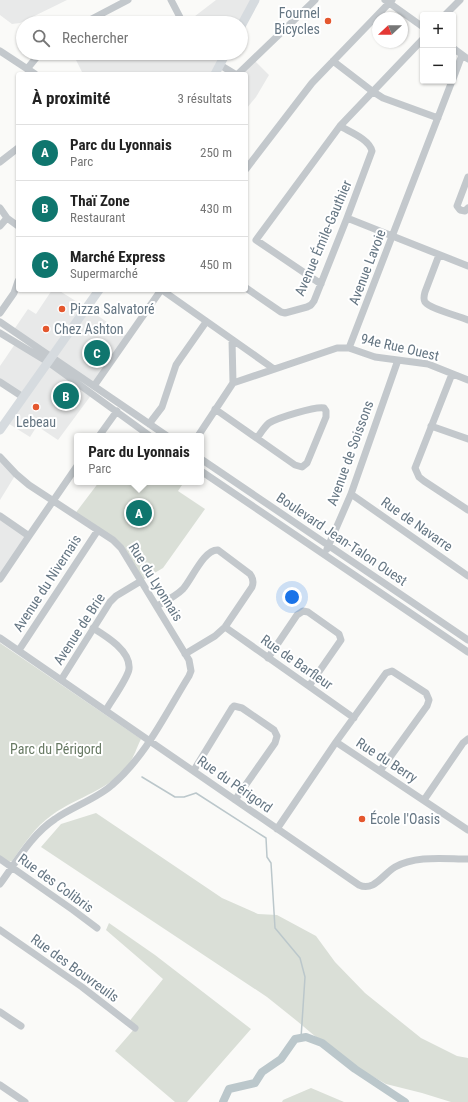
<!DOCTYPE html>
<html lang="fr">
<meta charset="utf-8">
<style>
body{margin:0;font-family:"Roboto Condensed",sans-serif;background:#f2f2f2;color:#222}
.controls{position:absolute;right:12px;top:12px;display:grid;overflow:hidden;border-radius:4px;box-shadow:0 1px 3px #0004}
.controls button{width:36px;height:36px;display:grid;place-items:center;padding:0;border:0;border-bottom:1px solid #e0e0e0;background:#fff;color:#222;font:20px sans-serif}
.compass{position:absolute;left:372px;top:12px;width:36px;height:36px;border-radius:50%;background:#fff;box-shadow:0 1px 3px #0004;rotate:248deg}
.you{position:absolute;left:292px;top:597px;width:14px;height:14px;margin:-10px;border:3px solid #fff;border-radius:50%;background:#1a73e8;box-shadow:0 0 0 6px #1a73e833}
.badge{display:grid;place-items:center;width:26px;height:26px;border-radius:50%;background:#0f766e;color:#fff;font-size:13px;font-weight:700}
.pin{position:absolute;translate:-50% -50%;border:2px solid #fff;box-shadow:0 1px 4px #0006}
.popup{position:absolute;left:74px;top:433px;width:130px;height:52px;box-sizing:border-box;display:grid;place-content:center;border-radius:4px;background:#fff;filter:drop-shadow(0 1px 3px #0005);font-size:13px;white-space:nowrap;color:#767676}
.popup b{font-size:15px;color:#222}
.popup::after{content:'';position:absolute;left:50%;top:100%;margin-left:-8px;border:8px solid transparent;border-top-color:#fff}
.list{margin:0;padding:0;list-style:none}
h2{display:flex;justify-content:space-between;align-items:center;height:52px;margin:0;padding:0 16px;font-size:17px}
h2 small{font-size:13px;font-weight:400;color:#767676}
.list li{display:grid;grid-template-columns:26px 1fr auto;gap:12px;align-items:center;box-sizing:border-box;height:56px;padding:0 16px;border-top:1px solid #e0e0e0}
.list b{display:block;font-size:15px;white-space:nowrap}
.list p{margin:0;font-size:13px;white-space:nowrap;color:#767676}
.list em{font-size:13px;font-style:normal;color:#767676}
.icon{flex:none;width:22px;height:22px;fill:none;stroke:currentColor;stroke-width:2;stroke-linecap:round;stroke-linejoin:round}
.map{position:relative;flex:none;width:468px;height:1102px;overflow:hidden}
.search{position:absolute;background:#fff;box-shadow:0 1px 3px #0004;left:16px;top:16px;width:232px;height:44px;display:flex;align-items:center;gap:10px;box-sizing:border-box;padding:0 14px;border-radius:22px;color:#767676;font-size:15px}
.panel{position:absolute;background:#fff;box-shadow:0 1px 3px #0004;left:16px;top:72px;width:232px;height:220px;border-radius:4px}
.map>svg:first-child{display:block}
</style>
<div class="map">
<svg width="468" height="1102" viewBox="0 0 468 1102">
<rect width="100%" height="100%" fill="#fafaf8"/>
<path fill="#e8e9e9" d="M 0,0 L 67,0 L 20,23 L 12,24 L 0,15 Z
M 216,0 L 255,0 L 241,23 L 186,23 Z
M 84,53 L 226,53 L 215,74 L 83,74 L 75,58 Z
M 254,60 L 269,75 L 256,97 L 246,109 L 246,74 L 238,74 Z
M 52,290 L 58,290 L 87,308 L 128,337 L 94,386 L 13,331 L 28,309 L 36,314 Z
M 15,344 L 92,394 L 58,440 L 37,426 L 30,437 L 6,422 L 23,397 L 0,382 L 0,366 Z
M 0,457 L 16,474 L 0,500 Z
M 0,516 L 29,536 L 0,579 Z"/>
<path fill="#dadfd7" d="M 99,482 L 184,482 L 178,491 L 205,509 L 163,568 L 141,581 L 121,548 L 74,515 Z
M 0,643 L 141,739 C 137,747 134,757 129,764 C 109,791 78,796 52,815 C 35,827 24,844 12,861 L 9,862 L 0,856 Z
M 96,813 L 222,898 L 258,914 L 277,915 L 316,936 L 335,962 L 365,993 L 421,1038 L 457,1056 L 468,1058 L 468,1102 L 451,1102 L 422,1093 L 386,1084 L 342,1059 L 297,1021 L 267,997 L 41,847 L 61,824 Z
M 109,923 L 155,955 L 251,1029 L 187,1102 L 175,1102 L 115,1051 L 135,1028 L 128,1023 L 163,979 L 106,930 Z
M 311,1088 L 344,1102 L 282,1102 L 283,1100 Z"/>
<g fill="none" stroke-linecap="round" stroke-linejoin="round">
<path stroke="#bbc7cb" stroke-width="1.5" d="M 142,777 L 175,797 L 184,797 L 196,793 L 266,838 L 267,857 L 271,863 L 275,928 L 300,958 L 305,977 L 301,1038"/>
<path stroke="#bbc7cb" stroke-width="8" d="M 223,1102 L 229,1089 L 255,1083 L 262,1072 L 281,1059 L 295,1039 L 306,1037 L 322,1043 L 355,1069 L 405,1102"/>
<path stroke="#c3c8cc" stroke-width="7" d="M 171,0 L 183,23
M 385,0 L 423,27
M 445,15 L 460,0
M 84,23 L 128,0
M 453,48 L 468,59
M 0,51 L 35,74
M 333,61 L 372,91 L 383,98 L 438,118
M 220,65 L 235,74
M 27,69 L 40,53
M 238,74 L 315,0
M 453,79 L 462,55
M 0,162 L 18,148
M 246,169 L 312,83 L 392,0
M 468,177 L 457,206 L 460,210 L 465,211 L 468,208
M 0,208 L 7,218 L 18,226
M 347,218 L 468,266
M 0,226 L 7,218
M 439,255 L 425,292 C 424,296 423,299 425,302 C 430,309 459,316 468,320
M 321,284 L 256,240 L 340,126 L 423,39
M 246,288 L 281,312 L 285,313 L 307,307 L 311,305 L 314,301 L 347,218 L 372,151 C 369,139 350,132 340,126
M 162,290 L 274,369
M 0,313 L 14,293 L 18,281
M 0,322 L 167,436
M 0,333 L 48,362 L 150,436
M 232,340 L 233,383
M 349,348 L 375,357 L 428,364 L 468,380
M 452,374 L 415,468 L 419,477 L 424,481 L 468,510
M 0,382 L 23,397
M 94,386 L 161,290
M 215,409 L 295,465 L 302,467 L 307,463 L 326,417 L 326,411 L 324,408 C 316,406 277,418 269,423 C 264,427 261,433 257,438
M 149,424 L 162,407 L 176,365 L 180,359 L 206,322
M 431,426 L 468,439
M 99,436 L 117,411
M 198,436 L 233,383 L 337,348 L 349,348 L 452,81
M 0,457 L 16,474 L 29,485 L 113,540 L 121,548 L 189,660 L 191,671 L 189,676 C 166,713 146,756 112,785 C 98,798 72,807 55,819 C 31,835 17,861 0,884
M 201,459 L 468,640
M 201,471 L 468,652
M 351,494 L 468,576
M 0,516 L 29,536
M 327,549 L 351,494 L 398,360
M 0,579 L 29,536 L 77,466
M 157,606 C 166,601 176,596 183,589 C 192,579 204,549 218,550 L 250,574 C 253,578 254,582 252,587 L 225,627 L 215,636 L 185,654
M 225,627 L 354,718
M 93,628 C 106,636 131,651 129,669 C 128,678 111,701 106,710
M 0,638 L 359,885 C 374,892 383,874 395,867 C 416,855 445,859 468,859
M 19,650 L 98,530
M 268,658 L 297,615 L 303,611 L 308,612 L 339,634 L 341,640 L 309,686
M 61,680 L 110,602 L 116,596 L 141,581
M 336,742 L 468,830
M 194,770 L 232,708 L 234,706 L 242,708 L 274,730 L 277,736 L 275,743 L 235,800
M 424,800 L 463,743 L 468,739
M 277,829 L 336,742 L 386,673 L 392,671 L 426,693 L 429,700 L 427,706 L 380,771
M 0,859 L 73,910 L 97,928
M 0,930 L 82,987 L 135,1028
M 0,1012 L 21,1026
M 0,1085 L 25,1102"/>
<path stroke="#d6dbdf" stroke-width="9" d="M 241,26 L 255,0
M 215,74 L 226,53
M 0,430 L 99,290"/>
</g>
<g fill="#e4572e" stroke="#fff" stroke-width="1.5">
<circle cx="328" cy="21" r="4"/>
<circle cx="62" cy="309" r="4"/>
<circle cx="46" cy="329" r="4"/>
<circle cx="36" cy="407" r="4"/>
<circle cx="362" cy="819" r="4"/>
</g>
<g text-anchor="middle" dominant-baseline="central" stroke-width="4" stroke-linejoin="round" paint-order="stroke">
<g font-size="14" fill="#657683" stroke="#fff" text-anchor="start">
<text x="320" y="13" text-anchor="end">Fournel<tspan x="320" dy="16">Bicycles</tspan></text>
<text x="70" y="309">Pizza Salvatoré</text>
<text x="54" y="329">Chez Ashton</text>
<text x="36" y="422" text-anchor="middle">Lebeau</text>
<text x="370" y="819">École l'Oasis</text>
</g>
<g font-size="14" fill="#657683" stroke="#fff">
<text transform="translate(323 238) rotate(-67)">Avenue Émile-Gauthier</text>
<text transform="translate(367 267) rotate(-69)">Avenue Lavoie</text>
<text transform="translate(400 347) rotate(13)">94e Rue Ouest</text>
<text transform="translate(350 453) rotate(-70)">Avenue de Soissons</text>
<text transform="translate(417 524) rotate(35)">Rue de Navarre</text>
<text transform="translate(342 539) rotate(34)">Boulevard Jean-Talon Ouest</text>
<text transform="translate(156 582) rotate(58)">Rue du Lyonnais</text>
<text transform="translate(47 583) rotate(-57)">Avenue du Nivernais</text>
<text transform="translate(79 629) rotate(-57)">Avenue de Brie</text>
<text transform="translate(297 662) rotate(35)">Rue de Barfleur</text>
<text transform="translate(387 760) rotate(33)">Rue du Berry</text>
<text transform="translate(235 784) rotate(35)">Rue du Périgord</text>
<text transform="translate(56 883) rotate(36)">Rue des Colibris</text>
<text transform="translate(75 968) rotate(36)">Rue des Bouvreuils</text>
</g>
<g font-size="14" fill="#687a64" stroke="#fff">
<text x="56" y="749">Parc du Périgord</text>
</g>
</g>
</svg>
<div class="controls">
<button>+</button>
<button>−</button>
</div>
<svg class="compass" viewBox="-18 -18 36 36"><path d="M0-13l5 13h-10z" fill="#e53935"/><path d="M0 13l5-13h-10z" fill="#767676"/></svg>
<div class="you"></div>
<div class="pin badge" style="left:139px;top:513px">A</div>
<div class="popup"><b>Parc du Lyonnais</b>Parc</div>
<div class="pin badge" style="left:66px;top:396px">B</div>
<div class="pin badge" style="left:97px;top:353px">C</div>
<div class="search"><svg class="icon" aria-label="search" viewBox="0 0 24 24"><circle cx="10" cy="10" r="6"/><path d="M15 15l6 6"/></svg>Rechercher</div>
<section class="panel">
<h2>À proximité<small>3 résultats</small></h2>
<ul class="list">
<li><span class="badge">A</span><div><b>Parc du Lyonnais</b><p>Parc</p></div><em>250 m</em></li>
<li><span class="badge">B</span><div><b>Thaï Zone</b><p>Restaurant</p></div><em>430 m</em></li>
<li><span class="badge">C</span><div><b>Marché Express</b><p>Supermarché</p></div><em>450 m</em></li>
</ul>
</section>
</div>
